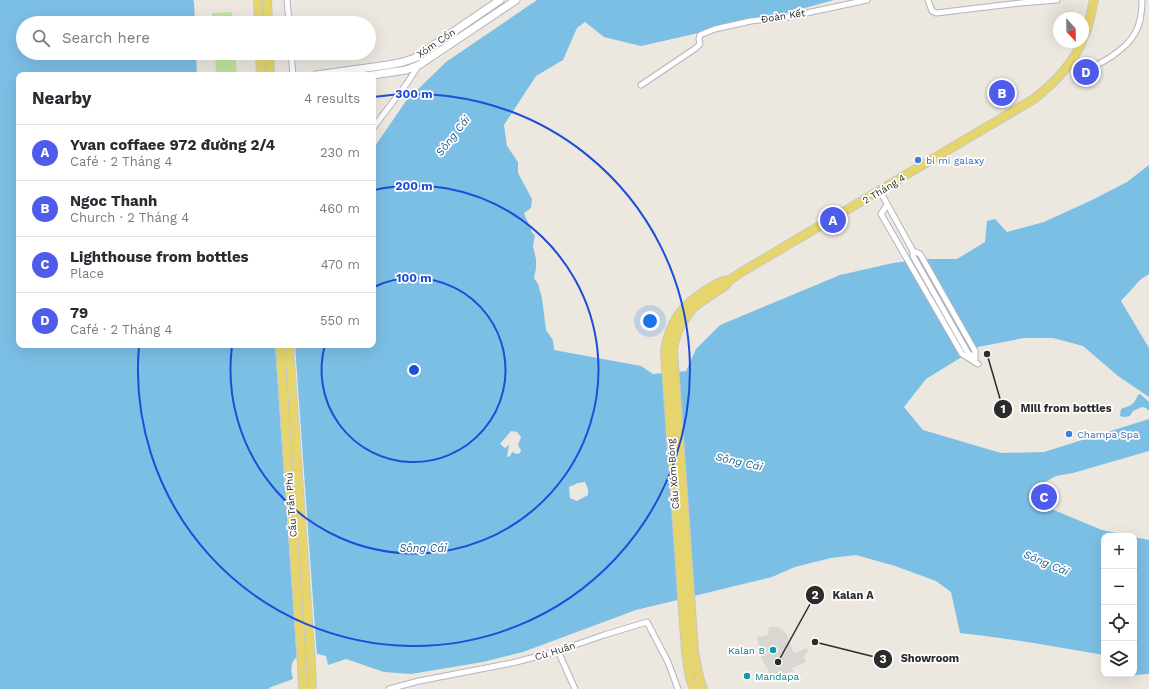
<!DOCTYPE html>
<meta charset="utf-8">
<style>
body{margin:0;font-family:"Work Sans",sans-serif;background:#f7f7f7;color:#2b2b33}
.controls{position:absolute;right:12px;bottom:12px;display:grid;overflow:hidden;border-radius:8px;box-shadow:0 4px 16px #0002}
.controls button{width:36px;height:36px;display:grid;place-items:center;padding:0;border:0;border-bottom:1px solid #e1e1e2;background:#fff;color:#2b2b33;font:20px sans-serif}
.compass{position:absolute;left:1053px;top:12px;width:36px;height:36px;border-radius:50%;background:#fff;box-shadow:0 4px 16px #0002;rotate:158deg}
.you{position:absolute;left:650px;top:321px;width:14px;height:14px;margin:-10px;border:3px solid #fff;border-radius:50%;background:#1a73e8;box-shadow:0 0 0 6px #1a73e833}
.badge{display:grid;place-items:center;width:26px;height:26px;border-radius:50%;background:#4f5ceb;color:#fff;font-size:13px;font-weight:700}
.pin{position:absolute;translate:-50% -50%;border:2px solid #fff;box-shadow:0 1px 4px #0006}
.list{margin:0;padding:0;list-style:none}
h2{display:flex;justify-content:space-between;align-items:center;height:52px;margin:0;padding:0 16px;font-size:17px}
h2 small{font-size:13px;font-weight:400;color:#7c7c81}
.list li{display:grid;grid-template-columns:26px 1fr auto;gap:12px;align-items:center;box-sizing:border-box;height:56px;padding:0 16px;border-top:1px solid #e1e1e2}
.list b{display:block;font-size:15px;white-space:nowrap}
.list p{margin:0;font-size:13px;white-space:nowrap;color:#7c7c81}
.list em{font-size:13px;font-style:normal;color:#7c7c81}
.icon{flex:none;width:22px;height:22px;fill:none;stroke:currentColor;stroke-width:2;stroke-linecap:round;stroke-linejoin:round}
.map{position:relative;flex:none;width:1149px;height:689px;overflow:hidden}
.search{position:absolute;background:#fff;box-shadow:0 4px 16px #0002;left:16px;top:16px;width:360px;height:44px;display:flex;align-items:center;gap:10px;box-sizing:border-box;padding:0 14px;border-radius:22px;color:#7c7c81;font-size:15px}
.panel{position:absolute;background:#fff;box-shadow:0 4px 16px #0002;left:16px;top:72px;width:360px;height:276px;border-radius:8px}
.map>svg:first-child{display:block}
</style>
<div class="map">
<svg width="1149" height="689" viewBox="0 0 1149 689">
<rect width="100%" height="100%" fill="#ece8e0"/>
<path fill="#c0e49e" d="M 232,12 L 233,23 L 213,23 L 212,13 Z
M 215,53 L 235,53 L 237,75 L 216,75 Z"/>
<path fill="#d9d7d2" d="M 769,627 L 777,627 L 782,629 L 787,635 L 794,653 L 807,648 L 808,651 L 804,657 L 806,662 L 792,668 L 794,671 L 772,680 L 767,668 L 761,658 L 757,637 L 768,635 Z"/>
<path fill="#7cbfe5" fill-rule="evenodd" d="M 0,0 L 193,0 L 194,2 L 195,23 L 23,23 L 23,53 L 196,53 L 197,75 L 19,75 L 19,345 L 373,345 L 373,149 L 406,101 L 446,62 L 537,0 L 834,0 L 779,15 L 641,46 L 604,37 L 585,22 L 577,28 L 563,60 L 536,76 L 504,125 L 507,146 L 518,162 L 518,173 L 532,199 L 531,208 L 524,213 C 526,220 531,226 532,233 L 535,235 L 533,246 L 536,259 L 536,268 L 534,278 L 538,284 L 542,298 L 546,330 L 553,340 L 554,350 L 641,366 L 653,374 L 686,371 L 696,349 L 720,325 L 840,275 L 893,263 L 926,259 L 957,259 L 985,242 L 987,221 L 995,219 L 1007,232 L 1044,222 L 1092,200 L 1127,182 L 1149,165 L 1149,274 L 1141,279 L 1121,301 L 1149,348 L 1149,397 L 1118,376 L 1083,346 L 1053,338 L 1024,338 L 978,347 L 926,379 L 904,407 L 923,430 L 1001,453 L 1044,452 L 1149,419 L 1149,451 L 1073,473 L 1056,476 L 1040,485 L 1037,503 L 1102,530 L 1131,536 L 1104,536 L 1104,655 C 1056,647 1008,638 960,633 L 951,592 L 936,581 L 895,566 L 856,555 L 831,558 L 795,567 L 772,577 L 636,610 L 523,652 L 483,662 L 411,674 L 384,672 L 346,659 L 328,665 L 326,656 C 320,655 313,652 307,653 C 292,656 289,665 293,679 L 271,687 L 268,689 L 0,689 ZM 511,431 L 517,432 L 521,437 L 518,445 L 521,450 L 520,453 L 517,454 L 512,452 L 510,456 L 507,457 L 509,445 L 505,448 L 500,444 ZM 585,482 L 588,489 L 588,495 L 577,501 L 570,498 L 569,487 L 578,483 Z
M 1140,394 L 1149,402 L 1149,411 L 1146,408 L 1142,407 L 1133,411 L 1130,416 L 1124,417 L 1120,416 L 1121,409 C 1131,405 1133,406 1138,395 Z
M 1134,537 L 1149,540 L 1149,674 L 1132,675 L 1131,674 L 1134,674 Z"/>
<path fill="#ece8e0" d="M 275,345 L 295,345 L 317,657 L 308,655 L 298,658 L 297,660 Z"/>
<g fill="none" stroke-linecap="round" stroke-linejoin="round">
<g stroke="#b3b4be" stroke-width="7">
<path id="street" d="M 287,0 L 289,23
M 928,0 L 932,11 L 936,13 L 1020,3 L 1057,0
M 291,53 L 293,75
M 1071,61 C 1074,64 1077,67 1081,68 C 1097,70 1128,47 1135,33 C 1141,23 1142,12 1142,0
M 641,85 L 696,48 L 700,44 L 699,39 L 700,35 L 715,29 L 751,21 L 788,17 L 867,0
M 373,128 L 408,82 L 418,66
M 880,191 L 913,251 L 913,256 L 968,353 L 974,357
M 887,205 L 881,214 L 962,354 L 978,364
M 913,251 L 920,254 L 975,351 L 975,359
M 558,651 L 575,689
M 389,689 L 419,681 L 512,663 L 558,651 L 604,635 L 647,622 L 668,662 L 678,689"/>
</g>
<g stroke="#b3b4be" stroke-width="9">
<path id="secondary" d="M 316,75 L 388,65 L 403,62 L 415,58 L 500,0
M 373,75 L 406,70 L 419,65 L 516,0"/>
</g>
<g stroke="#c8c8c8" stroke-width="10">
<path id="primary" d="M 258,0 L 259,23
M 267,0 L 268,23
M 1083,39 L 1087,30 L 1094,0
M 260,53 L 261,75
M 269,53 L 270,75
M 280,345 L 302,665 L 303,689
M 289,345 L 311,664 L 312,689
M 694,689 L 690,678 L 686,652 L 665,351 C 670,320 682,305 708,289 C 715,285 721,280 730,280
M 703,689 L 699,677 L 694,652 L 673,350 L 674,343 L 678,330 L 689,313 L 694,307 L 705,299 L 726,285 L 730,280 L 740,273 L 1034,99 C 1053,84 1072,65 1082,42"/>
</g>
<use href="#street" stroke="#fff" stroke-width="5"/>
<use href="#secondary" stroke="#fff" stroke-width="7"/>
<use href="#primary" stroke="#e5d56c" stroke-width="8"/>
</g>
<g fill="none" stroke="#1d4ed8" stroke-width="2">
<path d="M374 287A92 92 0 1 1 325 345"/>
<path d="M374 190A184 184 0 1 1 232 346"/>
<path d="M373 97A276 276 0 1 1 139 346"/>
</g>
<g fill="#3f7fe0" stroke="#fff" stroke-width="1.5">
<circle cx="918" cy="160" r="4"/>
<circle cx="1069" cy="434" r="4"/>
</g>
<g fill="#0f9aa8" stroke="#fff" stroke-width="1.5">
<circle cx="773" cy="650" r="4"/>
<circle cx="747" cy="676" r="4"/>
</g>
<g text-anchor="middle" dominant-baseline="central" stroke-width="3.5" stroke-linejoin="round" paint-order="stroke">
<g font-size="10" fill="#2c2c2c" stroke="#fff">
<text transform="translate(783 16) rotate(-9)">Đoàn Kết</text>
<text transform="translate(436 43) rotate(-34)">Xóm Cồn</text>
<text transform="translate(884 189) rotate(-31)">2 Tháng 4</text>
<text transform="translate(673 474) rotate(-94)">Cầu Xóm Bóng</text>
<text transform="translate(291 505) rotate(-94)">Cầu Trần Phú</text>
<text transform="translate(555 651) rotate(-17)">Cù Huân</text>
</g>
<g font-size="10" fill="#366cbe" stroke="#fff" text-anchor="start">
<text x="926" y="160">bi mi galaxy</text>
<text x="1077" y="434">Champa Spa</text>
</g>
<g font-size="10" fill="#0d838f" stroke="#fff" text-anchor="end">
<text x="765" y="650">Kalan B</text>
<text x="755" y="676" text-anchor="start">Mandapa</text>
</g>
<g font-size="11" font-style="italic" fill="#195d93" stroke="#fff">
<text transform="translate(453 136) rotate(-52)">Sông Cái</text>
<text transform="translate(739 462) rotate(13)">Sông Cái</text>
<text x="423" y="548">Sông Cái</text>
<text transform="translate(1046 563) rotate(23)">Sông Cái</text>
</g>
</g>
<circle cx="414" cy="370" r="6" fill="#1d4ed8" stroke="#fff" stroke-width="2"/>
<g font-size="12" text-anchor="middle" font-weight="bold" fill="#1d4ed8" stroke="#fff" stroke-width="3.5" stroke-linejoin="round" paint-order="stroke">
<text x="414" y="98">300 m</text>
<text x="414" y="190">200 m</text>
<text x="414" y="282">100 m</text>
</g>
<path fill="none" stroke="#2c2c2c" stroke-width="1.5" d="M987 354L1003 409M778 662L815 595M815 642L883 659"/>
<g fill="#2c2c2c" stroke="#fff" stroke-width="1.5">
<circle cx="987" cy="354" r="4"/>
<circle cx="778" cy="662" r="4"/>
<circle cx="815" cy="642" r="4"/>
<circle cx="1003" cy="409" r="10"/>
<circle cx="815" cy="595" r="10"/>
<circle cx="883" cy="659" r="10"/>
</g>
<g font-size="12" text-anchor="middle" font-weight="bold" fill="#fff">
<text x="1003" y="413">1</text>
<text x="815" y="599">2</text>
<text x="883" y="663">3</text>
</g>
<g font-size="11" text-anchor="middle" font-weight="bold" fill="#2c2c2c" stroke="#fff" stroke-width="3.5" stroke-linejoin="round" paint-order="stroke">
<text x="1066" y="412">Mill from bottles</text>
<text x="853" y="599">Kalan A</text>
<text x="930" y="662">Showroom</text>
</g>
</svg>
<div class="controls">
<button>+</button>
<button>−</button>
<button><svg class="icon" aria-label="locate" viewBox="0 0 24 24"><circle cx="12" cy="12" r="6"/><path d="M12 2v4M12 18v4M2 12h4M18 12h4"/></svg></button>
<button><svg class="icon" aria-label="layers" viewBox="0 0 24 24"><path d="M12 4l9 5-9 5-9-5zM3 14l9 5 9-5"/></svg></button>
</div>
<svg class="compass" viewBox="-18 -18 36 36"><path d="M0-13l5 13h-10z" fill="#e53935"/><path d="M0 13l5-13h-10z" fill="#7c7c81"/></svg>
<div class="you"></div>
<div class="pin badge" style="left:833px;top:220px">A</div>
<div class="pin badge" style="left:1002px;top:93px">B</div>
<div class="pin badge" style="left:1044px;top:497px">C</div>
<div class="pin badge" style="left:1086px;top:72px">D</div>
<div class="search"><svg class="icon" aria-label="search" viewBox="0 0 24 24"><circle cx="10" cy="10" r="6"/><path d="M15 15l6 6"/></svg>Search here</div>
<section class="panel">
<h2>Nearby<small>4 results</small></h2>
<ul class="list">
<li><span class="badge">A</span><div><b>Yvan coffaee 972 đường 2/4</b><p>Café · 2 Tháng 4</p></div><em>230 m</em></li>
<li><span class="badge">B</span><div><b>Ngoc Thanh</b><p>Church · 2 Tháng 4</p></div><em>460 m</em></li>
<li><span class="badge">C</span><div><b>Lighthouse from bottles</b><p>Place</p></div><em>470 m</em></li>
<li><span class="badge">D</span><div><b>79</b><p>Café · 2 Tháng 4</p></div><em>550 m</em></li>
</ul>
</section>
</div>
